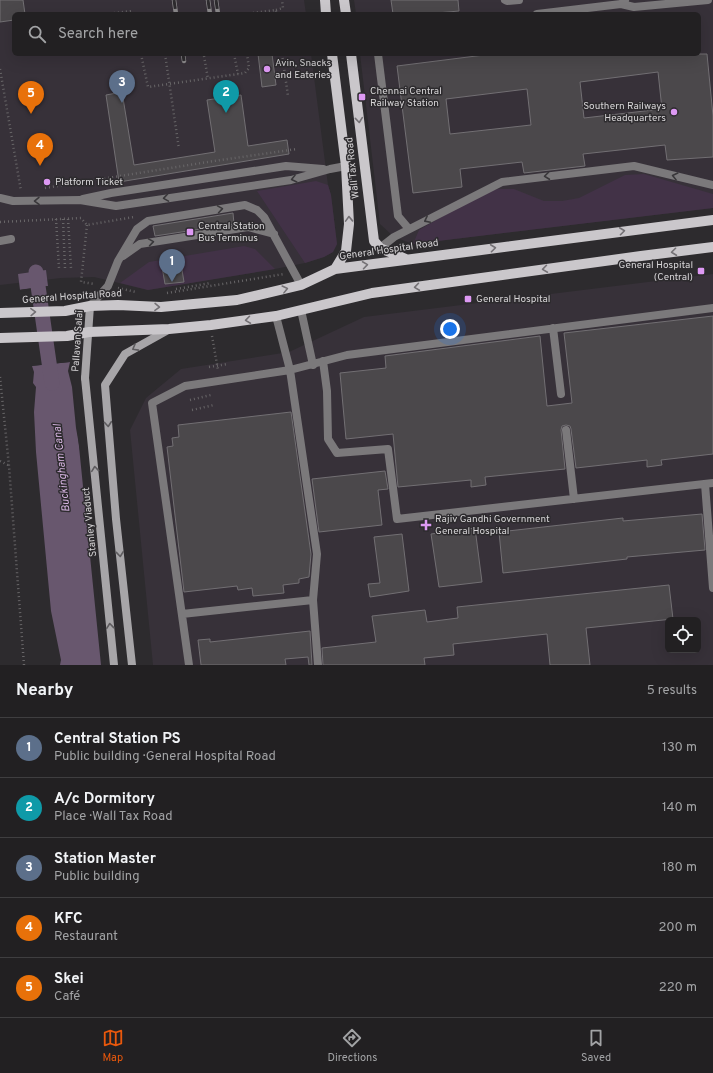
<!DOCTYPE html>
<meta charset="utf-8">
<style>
body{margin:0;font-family:Overpass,sans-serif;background:#2a282a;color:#f1f3f6}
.controls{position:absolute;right:12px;bottom:12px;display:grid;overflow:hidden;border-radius:6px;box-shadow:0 4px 16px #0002}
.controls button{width:36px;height:36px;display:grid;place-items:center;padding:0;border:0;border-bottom:1px solid #3f3e40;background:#222022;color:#f1f3f6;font:20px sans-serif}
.you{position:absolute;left:450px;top:329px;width:14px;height:14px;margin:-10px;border:3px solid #fff;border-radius:50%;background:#1a73e8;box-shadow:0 0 0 6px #1a73e833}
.badge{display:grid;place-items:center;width:26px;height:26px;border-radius:50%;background:#ea580c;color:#fff;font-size:13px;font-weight:700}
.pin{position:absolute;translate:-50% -33px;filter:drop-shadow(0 1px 2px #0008)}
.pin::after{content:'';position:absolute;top:21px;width:14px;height:12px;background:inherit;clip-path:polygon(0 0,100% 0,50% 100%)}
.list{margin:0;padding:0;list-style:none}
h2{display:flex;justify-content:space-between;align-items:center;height:52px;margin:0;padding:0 16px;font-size:17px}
h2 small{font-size:13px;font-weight:400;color:#a2a3a5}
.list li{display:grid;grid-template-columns:26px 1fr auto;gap:12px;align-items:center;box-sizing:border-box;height:60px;padding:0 16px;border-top:1px solid #3f3e40}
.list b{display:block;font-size:15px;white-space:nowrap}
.list p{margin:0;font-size:13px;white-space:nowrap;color:#a2a3a5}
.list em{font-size:13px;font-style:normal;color:#a2a3a5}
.icon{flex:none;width:22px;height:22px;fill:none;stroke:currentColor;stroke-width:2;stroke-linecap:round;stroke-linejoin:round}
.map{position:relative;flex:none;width:713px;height:665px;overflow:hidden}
.search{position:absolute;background:#222022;box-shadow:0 4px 16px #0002;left:12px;right:12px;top:12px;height:44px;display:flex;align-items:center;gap:10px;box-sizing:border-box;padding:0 14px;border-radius:6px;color:#a2a3a5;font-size:15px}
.sheet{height:352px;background:#222022}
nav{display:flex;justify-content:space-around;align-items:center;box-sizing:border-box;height:56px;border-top:1px solid #3f3e40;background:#222022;font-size:11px;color:#a2a3a5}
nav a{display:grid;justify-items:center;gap:2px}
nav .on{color:#ea580c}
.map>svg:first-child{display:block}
</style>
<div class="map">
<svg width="713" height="665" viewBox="0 0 713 665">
<rect width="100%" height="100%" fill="#2d2b2e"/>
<path fill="#373139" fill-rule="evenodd" d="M 0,0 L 304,0 L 306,14 L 14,14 L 14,54 L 311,54 L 328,185 L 331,195 L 337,244 L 333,252 L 324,257 L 305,263 L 275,269 L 148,290 L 94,277 L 61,278 L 0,285 Z
M 354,0 L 713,0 L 713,208 L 413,244 L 394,237 L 380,224 L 360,54 L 699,54 L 699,14 L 356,14 Z
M 713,274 L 713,665 L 153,665 L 130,430 L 146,398 L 181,369 L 289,352 L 364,317 ZM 668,620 L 698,620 L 698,650 L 668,650 Z"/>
<path fill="#423247" d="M 644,174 L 713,194 L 713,208 L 413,244 L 419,230 L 481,194 L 498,189 L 514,189 L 544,201 L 562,201 L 579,198 L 625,175 Z
M 316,181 L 328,185 L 331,195 L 337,244 L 333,252 L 324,257 L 305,263 L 257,191 Z
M 244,246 L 255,249 L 275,269 L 148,290 L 120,283 L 149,262 Z"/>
<path fill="#68576e" d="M 46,270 L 48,286 L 20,290 L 18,274 Z
M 70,362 L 68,371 L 72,387 L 76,428 L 87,490 L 103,665 L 60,665 L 61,660 L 51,611 L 36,452 L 34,412 L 36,387 L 33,383 L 34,372 L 32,366 Z"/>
<path fill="#2d2b2e" d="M 48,286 L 50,286 L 49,288 L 39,289 L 20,292 L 18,290 Z
M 70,360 L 70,362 L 30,366 L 32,364 Z
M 70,372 L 74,387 L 78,428 L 89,489 L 105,665 L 101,665 L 73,387 Z"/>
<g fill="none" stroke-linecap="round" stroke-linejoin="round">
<path stroke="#68576e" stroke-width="15" d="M 36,272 L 52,383"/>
</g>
<path fill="#4b484b" stroke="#726f73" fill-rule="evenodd" d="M 0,0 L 23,0 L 25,14 L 14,14 L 14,20 L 0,22 Z
M 391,0 L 458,0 L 459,11 L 426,14 L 393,14 Z
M 258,54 L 272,54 L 276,85 L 262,87 Z
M 492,54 L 707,54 L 713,116 L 713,157 L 667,160 L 665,145 L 583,154 L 585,166 L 524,173 L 522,162 L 460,169 L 462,187 L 413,193 L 397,66 ZM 658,72 L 662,109 L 584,118 L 580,82 ZM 527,89 L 531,125 L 450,134 L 446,99 Z
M 122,92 L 134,165 L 215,152 L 207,100 L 241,95 L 248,146 L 287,140 L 289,154 L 119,182 L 106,95 Z
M 233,213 L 234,224 L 155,236 L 153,226 Z
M 180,258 L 184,282 L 165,284 L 161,261 Z
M 713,316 L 713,454 L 661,460 L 662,465 L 647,467 L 647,460 L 576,468 L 571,429 L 570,426 L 566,425 L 562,426 L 561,430 L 565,469 L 485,477 L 486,485 L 471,487 L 471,480 L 398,487 L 393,434 L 346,439 L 340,373 L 386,368 L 385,356 L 540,336 L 547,406 L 572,403 L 564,333 Z
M 291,412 L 311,554 L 309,577 L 299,579 L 299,583 L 283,585 L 284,593 L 253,596 L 252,588 L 238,590 L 237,586 L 184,592 L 167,447 L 173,446 L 172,438 L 179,437 L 178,425 Z
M 385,471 L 388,489 L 378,490 L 382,525 L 319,532 L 312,479 Z
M 702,514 L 705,550 L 627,557 L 627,559 L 503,573 L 499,532 L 623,518 L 623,521 Z
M 475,528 L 482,582 L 439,587 L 431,534 Z
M 402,534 L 409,591 L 370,597 L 368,584 L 380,583 L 374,537 Z
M 669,585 L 673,619 L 586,628 L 590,665 L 550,665 L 547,634 L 453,644 L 454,655 L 424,658 L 425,665 L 323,665 L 322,648 L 376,642 L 372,616 L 425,610 L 427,622 L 458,618 L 457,607 Z
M 310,631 L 312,665 L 309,665 L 308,657 L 285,659 L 286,665 L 201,665 L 198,640 L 210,639 L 210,642 Z"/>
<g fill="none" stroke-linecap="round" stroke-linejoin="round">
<path stroke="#686668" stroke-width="2.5" stroke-dasharray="1 3" stroke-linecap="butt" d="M 276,10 L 283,8 L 282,0
M 106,14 L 132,11 L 132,14
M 245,14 L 276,10 L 276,14
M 141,54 L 148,87 L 245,73 L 249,68 L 247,54
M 165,54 L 179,149
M 234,54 L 238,74
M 282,54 L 288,96
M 204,56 L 208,79
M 0,69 L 21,191
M 45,188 L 214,161 L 297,149
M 56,219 L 59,268
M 63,219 L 65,268
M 68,219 L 71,268
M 0,222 L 81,218 L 87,225 L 134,217
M 87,225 L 81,282 L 95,284
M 118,288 L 136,292
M 176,289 L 211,283
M 167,293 L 284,274
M 212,336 L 218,370
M 209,367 L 228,364
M 0,377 L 9,466 L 24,665
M 190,400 L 211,395
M 192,410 L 214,405
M 0,461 L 8,465"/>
<path stroke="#7b797b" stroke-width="8" d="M 505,0 L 507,1 L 519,0
M 625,0 L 621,4 L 634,7 L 708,0
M 537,14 L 621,4
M 378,54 L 398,216 L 409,229
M 0,198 L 13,201 L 80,200 L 116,206 L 291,180 L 330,169 L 346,166
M 83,199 L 111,193 L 286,166 L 323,169
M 0,241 L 11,239
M 380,248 L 394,237 L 502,182 L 634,166 L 713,185
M 123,256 L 140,244 L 248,227 L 274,234
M 90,306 L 108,286 L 118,261 L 137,229 L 148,221 L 245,205 L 257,210 L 264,217 L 301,285
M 301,310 L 313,365
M 553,328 L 561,394
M 323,361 L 327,391 L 328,439 L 337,453 L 388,449 L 397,519 L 713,483
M 566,430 L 574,499
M 705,484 L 713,588
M 313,600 L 318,665
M 182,614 L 313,600 L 317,554 L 290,370 L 276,316
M 189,665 L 152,403 L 185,386 L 290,370 L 347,355 L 713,308"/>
<path stroke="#a7a5a8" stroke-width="8" d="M 85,378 L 90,306
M 132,665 L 116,519 L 105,385 L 125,354 L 168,330"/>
<path stroke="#cac7cb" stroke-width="10" d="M 325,0 L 326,14
M 344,0 L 346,14
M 332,54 L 346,166 L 349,224 L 346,251 L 335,269
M 351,54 L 374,241 L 380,248 L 406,259
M 0,313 L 65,311 L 90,306 L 118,305 L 161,307 L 237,300 L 301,285 L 335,269 L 713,220
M 0,338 L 67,336 L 89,332 L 169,329 L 211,325 L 276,316 L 372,293 L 641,256 L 713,247"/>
<g stroke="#8b898b" stroke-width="4.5">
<path id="rail" d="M 174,0 L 176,14
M 208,0 L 210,14
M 216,0 L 218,14
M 183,54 L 184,61"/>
</g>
<use href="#rail" stroke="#2d2b2e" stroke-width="3" stroke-dasharray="9" stroke-linecap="butt"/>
<path stroke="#a7a5a8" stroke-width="8" d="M 85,378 L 114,665"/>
</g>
<defs><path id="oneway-chevron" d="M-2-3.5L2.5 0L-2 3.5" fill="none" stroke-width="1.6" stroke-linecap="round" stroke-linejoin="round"/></defs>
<g stroke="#747175">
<use href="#oneway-chevron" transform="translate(359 120) rotate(84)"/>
<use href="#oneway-chevron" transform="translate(349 219) rotate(-92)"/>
<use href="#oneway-chevron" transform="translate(622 231) rotate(-7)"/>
<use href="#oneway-chevron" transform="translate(493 248) rotate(-7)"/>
<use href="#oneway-chevron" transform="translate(674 252) rotate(173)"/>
<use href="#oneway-chevron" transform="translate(365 265) rotate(-8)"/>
<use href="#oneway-chevron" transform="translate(545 269) rotate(172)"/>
<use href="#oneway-chevron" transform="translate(417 287) rotate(172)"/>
<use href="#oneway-chevron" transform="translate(285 289) rotate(-14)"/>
<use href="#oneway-chevron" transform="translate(157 307) rotate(1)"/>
<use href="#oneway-chevron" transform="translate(33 312) rotate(-2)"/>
<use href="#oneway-chevron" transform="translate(248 320) rotate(172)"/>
</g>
<g stroke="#39373a">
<use href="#oneway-chevron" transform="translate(547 176) rotate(173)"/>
<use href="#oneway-chevron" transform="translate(675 176) rotate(-166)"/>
<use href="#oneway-chevron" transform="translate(294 179) rotate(166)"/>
<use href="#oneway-chevron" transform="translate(166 198) rotate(171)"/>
<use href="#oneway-chevron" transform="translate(37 201) rotate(179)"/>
<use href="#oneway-chevron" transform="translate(220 209) rotate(-9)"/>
<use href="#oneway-chevron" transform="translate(427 220) rotate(153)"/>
<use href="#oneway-chevron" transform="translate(151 242) rotate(-9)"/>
</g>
<g stroke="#5e5c5f">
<use href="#oneway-chevron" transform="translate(135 348) rotate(151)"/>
<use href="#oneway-chevron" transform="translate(108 424) rotate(85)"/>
<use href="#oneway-chevron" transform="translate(95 469) rotate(-96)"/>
<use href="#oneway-chevron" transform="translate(120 554) rotate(84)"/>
<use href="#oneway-chevron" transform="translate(110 626) rotate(-96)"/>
</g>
<g fill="#dd99f3" stroke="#2d2b2e" stroke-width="1.5">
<circle cx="267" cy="69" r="4"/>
<rect x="358" y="93" width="8" height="8" rx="2"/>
<circle cx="674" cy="112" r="4"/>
<circle cx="47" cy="182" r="4"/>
<rect x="186" y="228" width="8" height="8" rx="2"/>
<rect x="697" y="267" width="8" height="8" rx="2"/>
<rect x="464" y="295" width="8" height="8" rx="2"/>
<path d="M424 519h4v4h4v4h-4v4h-4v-4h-4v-4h4z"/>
</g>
<g text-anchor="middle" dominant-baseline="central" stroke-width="3" stroke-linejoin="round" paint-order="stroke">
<g font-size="10" fill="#d6d4d6" stroke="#2d2b2e" text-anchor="start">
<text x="275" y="63">Avin, Snacks<tspan x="275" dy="12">and Eateries</tspan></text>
<text x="370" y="91">Chennai Central<tspan x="370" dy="12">Railway Station</tspan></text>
<text x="666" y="106" text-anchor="end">Southern Railways<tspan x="666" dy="12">Headquarters</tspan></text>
<text x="55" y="182">Platform Ticket</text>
<text x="198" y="226">Central Station<tspan x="198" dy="12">Bus Terminus</tspan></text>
<text x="693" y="265" text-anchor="end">General Hospital<tspan x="693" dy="12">(Central)</tspan></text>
<text x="476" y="299">General Hospital</text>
<text x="435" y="519">Rajiv Gandhi Government<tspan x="435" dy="12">General Hospital</tspan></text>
</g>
<g font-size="10" fill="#d6d4d6" stroke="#2d2b2e">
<text transform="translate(353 168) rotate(-96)">Wall Tax Road</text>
<text transform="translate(389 250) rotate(-8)">General Hospital Road</text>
<text transform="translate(72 297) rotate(-4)">General Hospital Road</text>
<text transform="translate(78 341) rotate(-86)">Pallavan Salai</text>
<text transform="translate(90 522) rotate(-96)">Stanley Viaduct</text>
</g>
<g font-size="11" font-style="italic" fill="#d7b5e2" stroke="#2d2b2e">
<text transform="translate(62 468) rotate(-96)">Buckingham Canal</text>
</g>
</g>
</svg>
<div class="controls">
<button><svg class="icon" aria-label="locate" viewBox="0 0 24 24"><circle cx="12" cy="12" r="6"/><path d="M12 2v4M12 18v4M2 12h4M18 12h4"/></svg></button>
</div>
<div class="you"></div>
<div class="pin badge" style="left:172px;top:282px;background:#5c6f8a">1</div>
<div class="pin badge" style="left:226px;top:113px;background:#0f9aa8">2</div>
<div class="pin badge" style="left:122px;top:103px;background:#5c6f8a">3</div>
<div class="pin badge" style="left:40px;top:166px;background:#e8710a">4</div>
<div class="pin badge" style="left:31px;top:114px;background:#e8710a">5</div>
<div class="search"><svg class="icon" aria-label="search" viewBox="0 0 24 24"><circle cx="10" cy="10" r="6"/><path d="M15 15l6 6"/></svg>Search here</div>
</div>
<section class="sheet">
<h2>Nearby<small>5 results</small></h2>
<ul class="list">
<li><span class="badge" style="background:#5c6f8a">1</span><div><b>Central Station PS</b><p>Public building · General Hospital Road</p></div><em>130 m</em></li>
<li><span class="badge" style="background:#0f9aa8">2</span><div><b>A/c Dormitory</b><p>Place · Wall Tax Road</p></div><em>140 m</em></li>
<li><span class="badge" style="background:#5c6f8a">3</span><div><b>Station Master</b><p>Public building</p></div><em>180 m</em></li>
<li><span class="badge" style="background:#e8710a">4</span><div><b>KFC</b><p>Restaurant</p></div><em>200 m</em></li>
<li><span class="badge" style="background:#e8710a">5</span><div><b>Skei</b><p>Café</p></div><em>220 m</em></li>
</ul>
</section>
<nav>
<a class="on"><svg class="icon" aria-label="map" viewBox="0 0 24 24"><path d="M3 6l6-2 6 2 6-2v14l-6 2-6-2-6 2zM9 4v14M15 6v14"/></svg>Map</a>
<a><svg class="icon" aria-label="directions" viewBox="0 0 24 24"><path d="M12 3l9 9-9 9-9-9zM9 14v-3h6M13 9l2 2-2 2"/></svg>Directions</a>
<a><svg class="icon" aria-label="saved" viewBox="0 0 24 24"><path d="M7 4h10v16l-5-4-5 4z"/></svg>Saved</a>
</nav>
